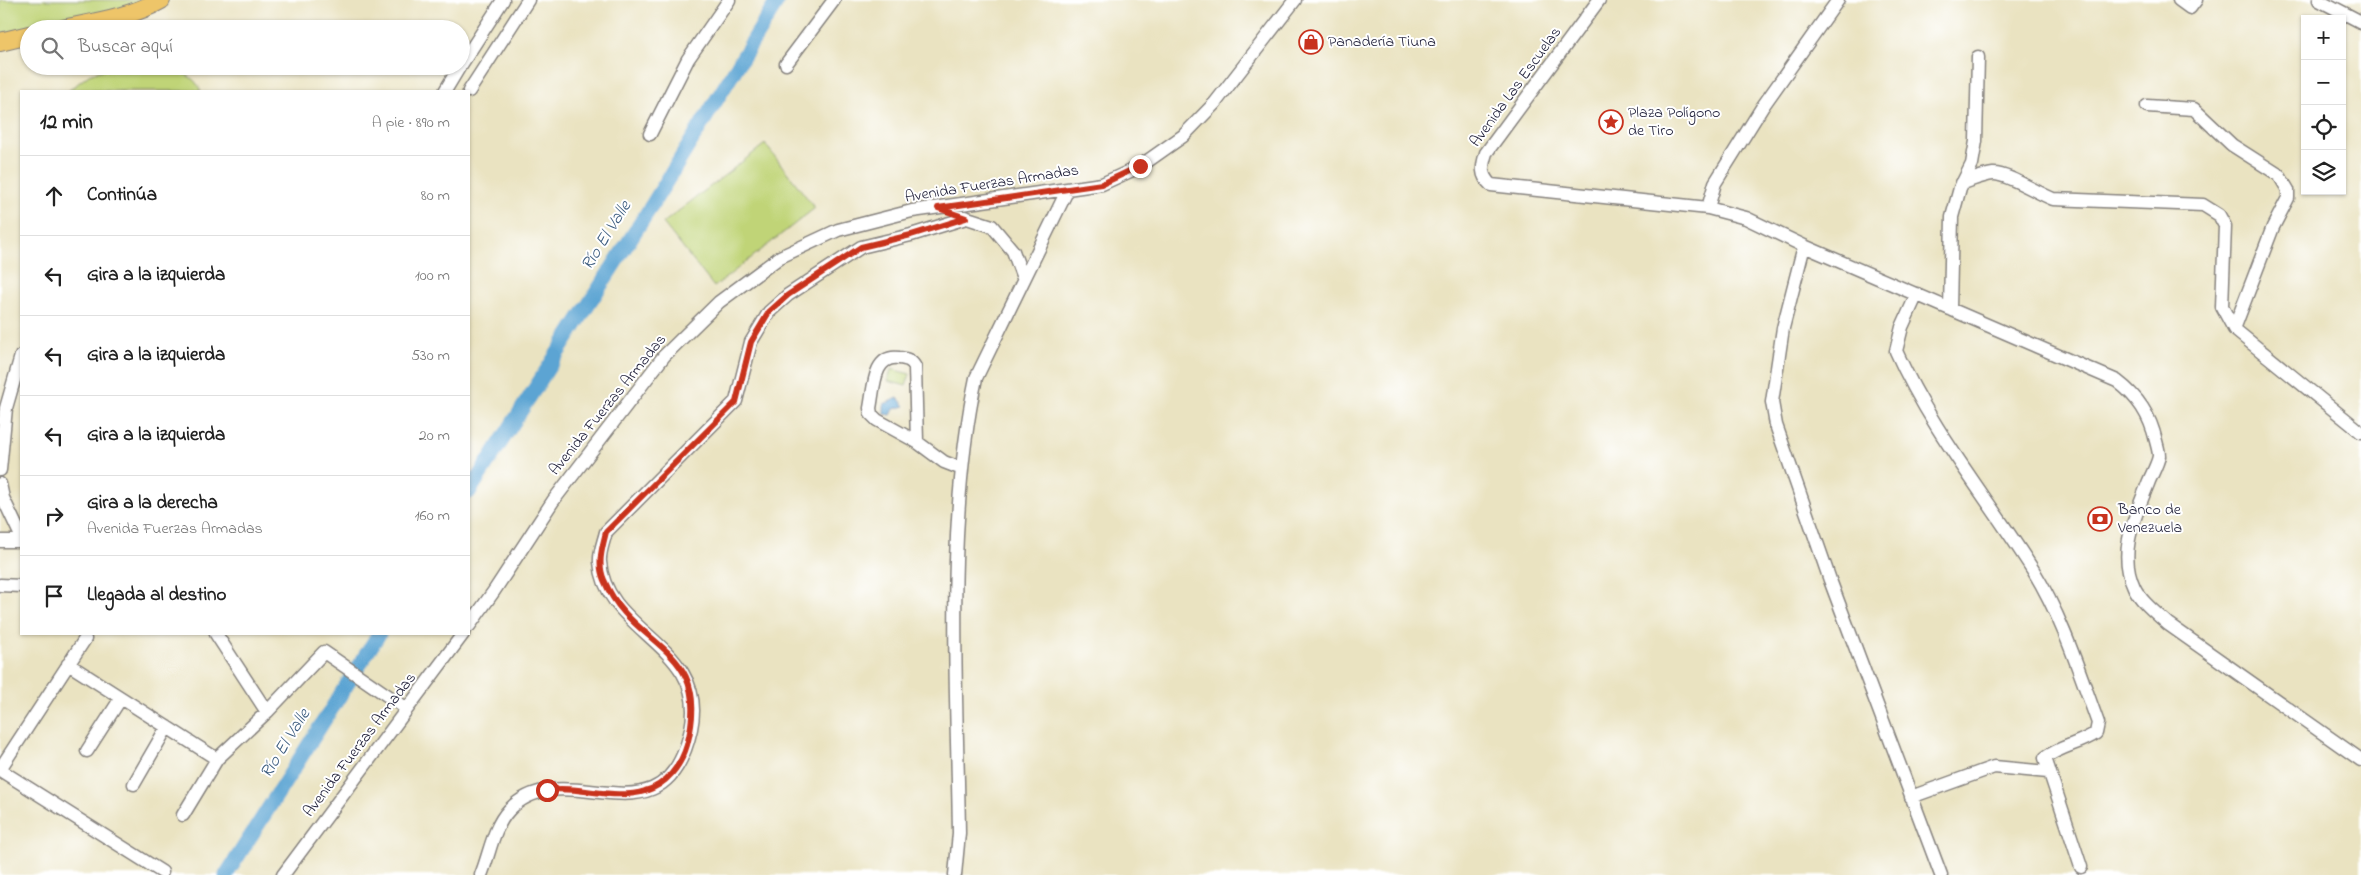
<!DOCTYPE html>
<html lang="es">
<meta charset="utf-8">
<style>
body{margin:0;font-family:"Indie Flower",sans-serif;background:#f6f6f6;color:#222}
.controls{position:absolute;right:15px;top:15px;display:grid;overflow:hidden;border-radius:0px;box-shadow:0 1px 4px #0004}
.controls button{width:45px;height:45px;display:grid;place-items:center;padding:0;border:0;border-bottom:1px solid #e0e0e0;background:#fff;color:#222;font:25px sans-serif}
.stop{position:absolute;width:15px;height:15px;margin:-11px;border:4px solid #c8321e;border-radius:50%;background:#fff}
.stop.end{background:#c8321e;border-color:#fff;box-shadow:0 1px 5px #0008}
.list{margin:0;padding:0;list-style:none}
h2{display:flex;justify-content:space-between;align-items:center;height:65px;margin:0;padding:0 20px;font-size:21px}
h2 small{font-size:16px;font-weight:400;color:#767676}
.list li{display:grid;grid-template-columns:32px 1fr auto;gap:15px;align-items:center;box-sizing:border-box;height:80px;padding:0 20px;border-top:1px solid #e0e0e0}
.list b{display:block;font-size:19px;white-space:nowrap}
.list p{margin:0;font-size:16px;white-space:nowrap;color:#767676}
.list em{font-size:16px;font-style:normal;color:#767676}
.icon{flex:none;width:28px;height:28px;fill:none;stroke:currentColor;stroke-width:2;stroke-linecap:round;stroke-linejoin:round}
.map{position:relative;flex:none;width:2361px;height:875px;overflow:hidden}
.search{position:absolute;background:#fff;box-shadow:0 1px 4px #0004;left:20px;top:20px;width:450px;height:55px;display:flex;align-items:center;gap:12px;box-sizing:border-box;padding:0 18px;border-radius:28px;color:#767676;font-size:19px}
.panel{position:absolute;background:#fff;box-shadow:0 1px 4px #0004;left:20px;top:90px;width:450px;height:545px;border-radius:0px}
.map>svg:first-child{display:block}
</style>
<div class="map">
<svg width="2361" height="875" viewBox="0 0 2361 875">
<rect width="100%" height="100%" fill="#fff"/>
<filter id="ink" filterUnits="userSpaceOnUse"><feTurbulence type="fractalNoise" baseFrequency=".02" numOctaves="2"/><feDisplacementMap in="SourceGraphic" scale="10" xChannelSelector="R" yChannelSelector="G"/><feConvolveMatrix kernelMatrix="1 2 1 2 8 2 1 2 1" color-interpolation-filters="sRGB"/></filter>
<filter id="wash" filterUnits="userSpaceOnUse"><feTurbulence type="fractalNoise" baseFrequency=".0096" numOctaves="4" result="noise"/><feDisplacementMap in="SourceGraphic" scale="20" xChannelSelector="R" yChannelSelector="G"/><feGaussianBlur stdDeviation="1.12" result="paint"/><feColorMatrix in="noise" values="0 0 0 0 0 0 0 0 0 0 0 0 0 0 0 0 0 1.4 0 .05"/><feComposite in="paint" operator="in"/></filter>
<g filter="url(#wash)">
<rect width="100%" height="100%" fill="#eae3c1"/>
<path fill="#c0d477" stroke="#717b59" d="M 0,0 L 161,0 L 63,29 L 29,29 L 0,42 Z
M 113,66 C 138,66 189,61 201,91 L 68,91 L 89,75 Z
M 765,144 L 815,208 L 714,287 L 663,223 Z
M 891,369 L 910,374 L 906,386 L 888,381 Z"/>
<path fill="#5ca4d3" stroke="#3f6387" d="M 898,398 L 905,406 L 894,409 L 891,415 L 884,414 L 884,404 Z"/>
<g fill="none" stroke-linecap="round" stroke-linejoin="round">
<path stroke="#5ca4d3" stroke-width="15" d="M 469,492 L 652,205 L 778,0
M 226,875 L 379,634"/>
</g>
</g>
<g filter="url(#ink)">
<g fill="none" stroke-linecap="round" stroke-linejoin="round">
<g stroke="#86827e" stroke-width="15">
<path id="minor" d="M 1599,0 L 1486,153 C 1482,166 1480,175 1491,185 L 1708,208 L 1746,218 L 1804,246 L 2117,381 C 2138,397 2150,415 2156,441 C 2157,445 2159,451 2159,456 C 2158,463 2152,474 2149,481 C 2136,515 2117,551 2134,587 C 2141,602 2156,613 2168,624 L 2361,760
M 2179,0 L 2190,8 L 2196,0
M 2319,0 L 2361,22
M 786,64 L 834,0
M 461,65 L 503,0
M 445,91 L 460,66
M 469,91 L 528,0
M 2147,106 L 2194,109 L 2232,145 L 2279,175 L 2288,190 L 2288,198 L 2273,227 L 2234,329
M 650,134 L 688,59 L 729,0
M 1962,183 C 1972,180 1983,175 1993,174 C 2007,173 2037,193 2053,199 L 2203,205 L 2219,215 L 2225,226 L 2222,307 L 2234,329 L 2361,432
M 1708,208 L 1715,183 L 1763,106 L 1838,0
M 958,215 L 992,226 L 1013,251 L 1023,278
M 1804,246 L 1783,328 L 1772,402 L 1776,425 L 1830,580 L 1941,875
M 1917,294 L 1902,327 L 1896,351 C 1931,430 1987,497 2033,570 C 2062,617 2079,671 2098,723 L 2096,733 C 2080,744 2060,746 2045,758 L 2081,867
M 1950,309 L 1952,217 L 1960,188 L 1972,164 L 1976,141 L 1978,57
M 917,442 L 915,367 C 911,360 907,359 899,358 C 873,354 874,389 870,408 L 871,414 L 877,420 L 917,442 L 944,462 L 962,469
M 0,470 L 6,408 L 21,356
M 0,484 L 3,498 L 21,536
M 0,541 L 21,541
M 0,585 L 21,586
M 469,626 L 494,591 L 553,501 L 664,356 L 719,302 L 780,257 L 838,230 L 912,211 L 1102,184 L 1139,167 L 1183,136 L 1215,103 L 1295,0
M 216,634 L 267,712
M 68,664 L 217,759
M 87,751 L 121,698
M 0,769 L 85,639
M 0,770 L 162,872
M 134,784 L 167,727
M 1911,797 L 1994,767 L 2048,772
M 183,815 L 217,759 L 267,712 L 324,652 L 407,709
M 283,875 L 463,634
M 481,875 C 490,853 493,827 509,810 C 566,750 664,852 691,729 C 709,645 605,633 600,562 C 599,552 604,541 606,532 L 736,401 L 751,342 L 769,312 L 788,295 L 861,247 L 911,235 L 966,218
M 955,875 L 959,833 C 957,685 945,524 976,378 L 1068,189"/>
</g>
<g stroke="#86827e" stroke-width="20">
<path id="highway" d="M 63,29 C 96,22 131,17 161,0
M 0,42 L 29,35"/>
</g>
<use href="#minor" stroke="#fff" stroke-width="12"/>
<use href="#highway" stroke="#eec569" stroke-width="18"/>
</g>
</g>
<g fill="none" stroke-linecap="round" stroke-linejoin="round" filter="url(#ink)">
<path stroke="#c8321e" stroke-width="6" d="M 547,790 C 580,785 613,801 645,791 C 666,785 681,766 687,745 C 714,644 633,651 604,580 C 597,564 602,548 606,532 L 736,402 L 751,342 L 769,312 L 788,295 L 861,247 L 911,235 L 966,218 L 938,208 L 1102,184 L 1140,166"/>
</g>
<defs>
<g id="shop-ring" transform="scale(1.25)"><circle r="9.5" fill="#fff" stroke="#c8321e" stroke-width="1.5"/><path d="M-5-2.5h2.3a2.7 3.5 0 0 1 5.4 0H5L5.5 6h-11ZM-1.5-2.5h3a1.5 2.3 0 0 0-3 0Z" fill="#c8321e"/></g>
<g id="sight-ring" transform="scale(1.25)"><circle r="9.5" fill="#fff" stroke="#c8321e" stroke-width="1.5"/><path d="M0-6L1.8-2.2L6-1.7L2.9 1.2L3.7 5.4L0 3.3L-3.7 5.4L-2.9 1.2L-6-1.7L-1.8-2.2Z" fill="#c8321e"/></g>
<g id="bank-ring" transform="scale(1.25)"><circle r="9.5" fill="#fff" stroke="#c8321e" stroke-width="1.5"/><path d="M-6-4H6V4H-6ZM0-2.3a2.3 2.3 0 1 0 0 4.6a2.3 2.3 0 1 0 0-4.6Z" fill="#c8321e"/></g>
</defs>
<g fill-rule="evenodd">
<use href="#shop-ring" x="1311" y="42"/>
<use href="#sight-ring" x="1611" y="122"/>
<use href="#bank-ring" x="2100" y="519"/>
</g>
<g text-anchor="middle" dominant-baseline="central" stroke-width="4" stroke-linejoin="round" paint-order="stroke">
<g font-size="16" fill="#22223b" stroke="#fff" text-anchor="start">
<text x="1328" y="42">Panadería Tiuna</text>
<text x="1628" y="113">Plaza Polígono<tspan x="1628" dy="18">de Tiro</tspan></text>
<text x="2118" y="510">Banco de<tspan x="2118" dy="18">Venezuela</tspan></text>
</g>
<g font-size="16" fill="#22223b" stroke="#fff">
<text transform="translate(1516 87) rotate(-54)">Avenida Las Escuelas</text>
<text transform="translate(992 184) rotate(-9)">Avenida Fuerzas Armadas</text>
<text transform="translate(608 405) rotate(-51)">Avenida Fuerzas Armadas</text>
<text transform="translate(360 745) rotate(-53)">Avenida Fuerzas Armadas</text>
</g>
<g font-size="18" font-style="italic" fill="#3c5c7f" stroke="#fff">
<text transform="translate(607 236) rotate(-58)">Río El Valle</text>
<text transform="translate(286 744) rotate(-58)">Río El Valle</text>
</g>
</g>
</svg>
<div class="controls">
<button>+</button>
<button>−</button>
<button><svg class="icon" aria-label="locate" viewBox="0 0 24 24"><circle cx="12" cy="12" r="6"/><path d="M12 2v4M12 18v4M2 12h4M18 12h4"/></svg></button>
<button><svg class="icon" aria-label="layers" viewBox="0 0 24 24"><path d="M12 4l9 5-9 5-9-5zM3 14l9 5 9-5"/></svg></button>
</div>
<div class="stop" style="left:547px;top:790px"></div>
<div class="stop end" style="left:1140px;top:166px"></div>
<div class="search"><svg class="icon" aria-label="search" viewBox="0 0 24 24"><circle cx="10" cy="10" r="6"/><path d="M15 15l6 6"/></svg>Buscar aquí</div>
<section class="panel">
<h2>12 min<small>A pie · 890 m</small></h2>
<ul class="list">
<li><svg class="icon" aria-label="ahead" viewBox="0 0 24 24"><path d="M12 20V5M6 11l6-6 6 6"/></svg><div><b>Continúa</b></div><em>80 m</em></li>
<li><svg class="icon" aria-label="left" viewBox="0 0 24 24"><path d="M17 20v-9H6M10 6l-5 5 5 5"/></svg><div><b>Gira a la izquierda</b></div><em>100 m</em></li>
<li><svg class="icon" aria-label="left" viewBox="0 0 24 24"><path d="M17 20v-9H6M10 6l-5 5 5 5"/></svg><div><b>Gira a la izquierda</b></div><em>530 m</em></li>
<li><svg class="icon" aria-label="left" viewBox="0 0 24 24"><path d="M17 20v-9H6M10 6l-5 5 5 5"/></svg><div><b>Gira a la izquierda</b></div><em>20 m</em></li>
<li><svg class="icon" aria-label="right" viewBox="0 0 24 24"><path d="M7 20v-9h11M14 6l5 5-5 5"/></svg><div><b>Gira a la derecha</b><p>Avenida Fuerzas Armadas</p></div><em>160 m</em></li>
<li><svg class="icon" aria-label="arrive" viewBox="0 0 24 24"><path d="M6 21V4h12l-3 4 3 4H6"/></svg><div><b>Llegada al destino</b></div></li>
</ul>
</section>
</div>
